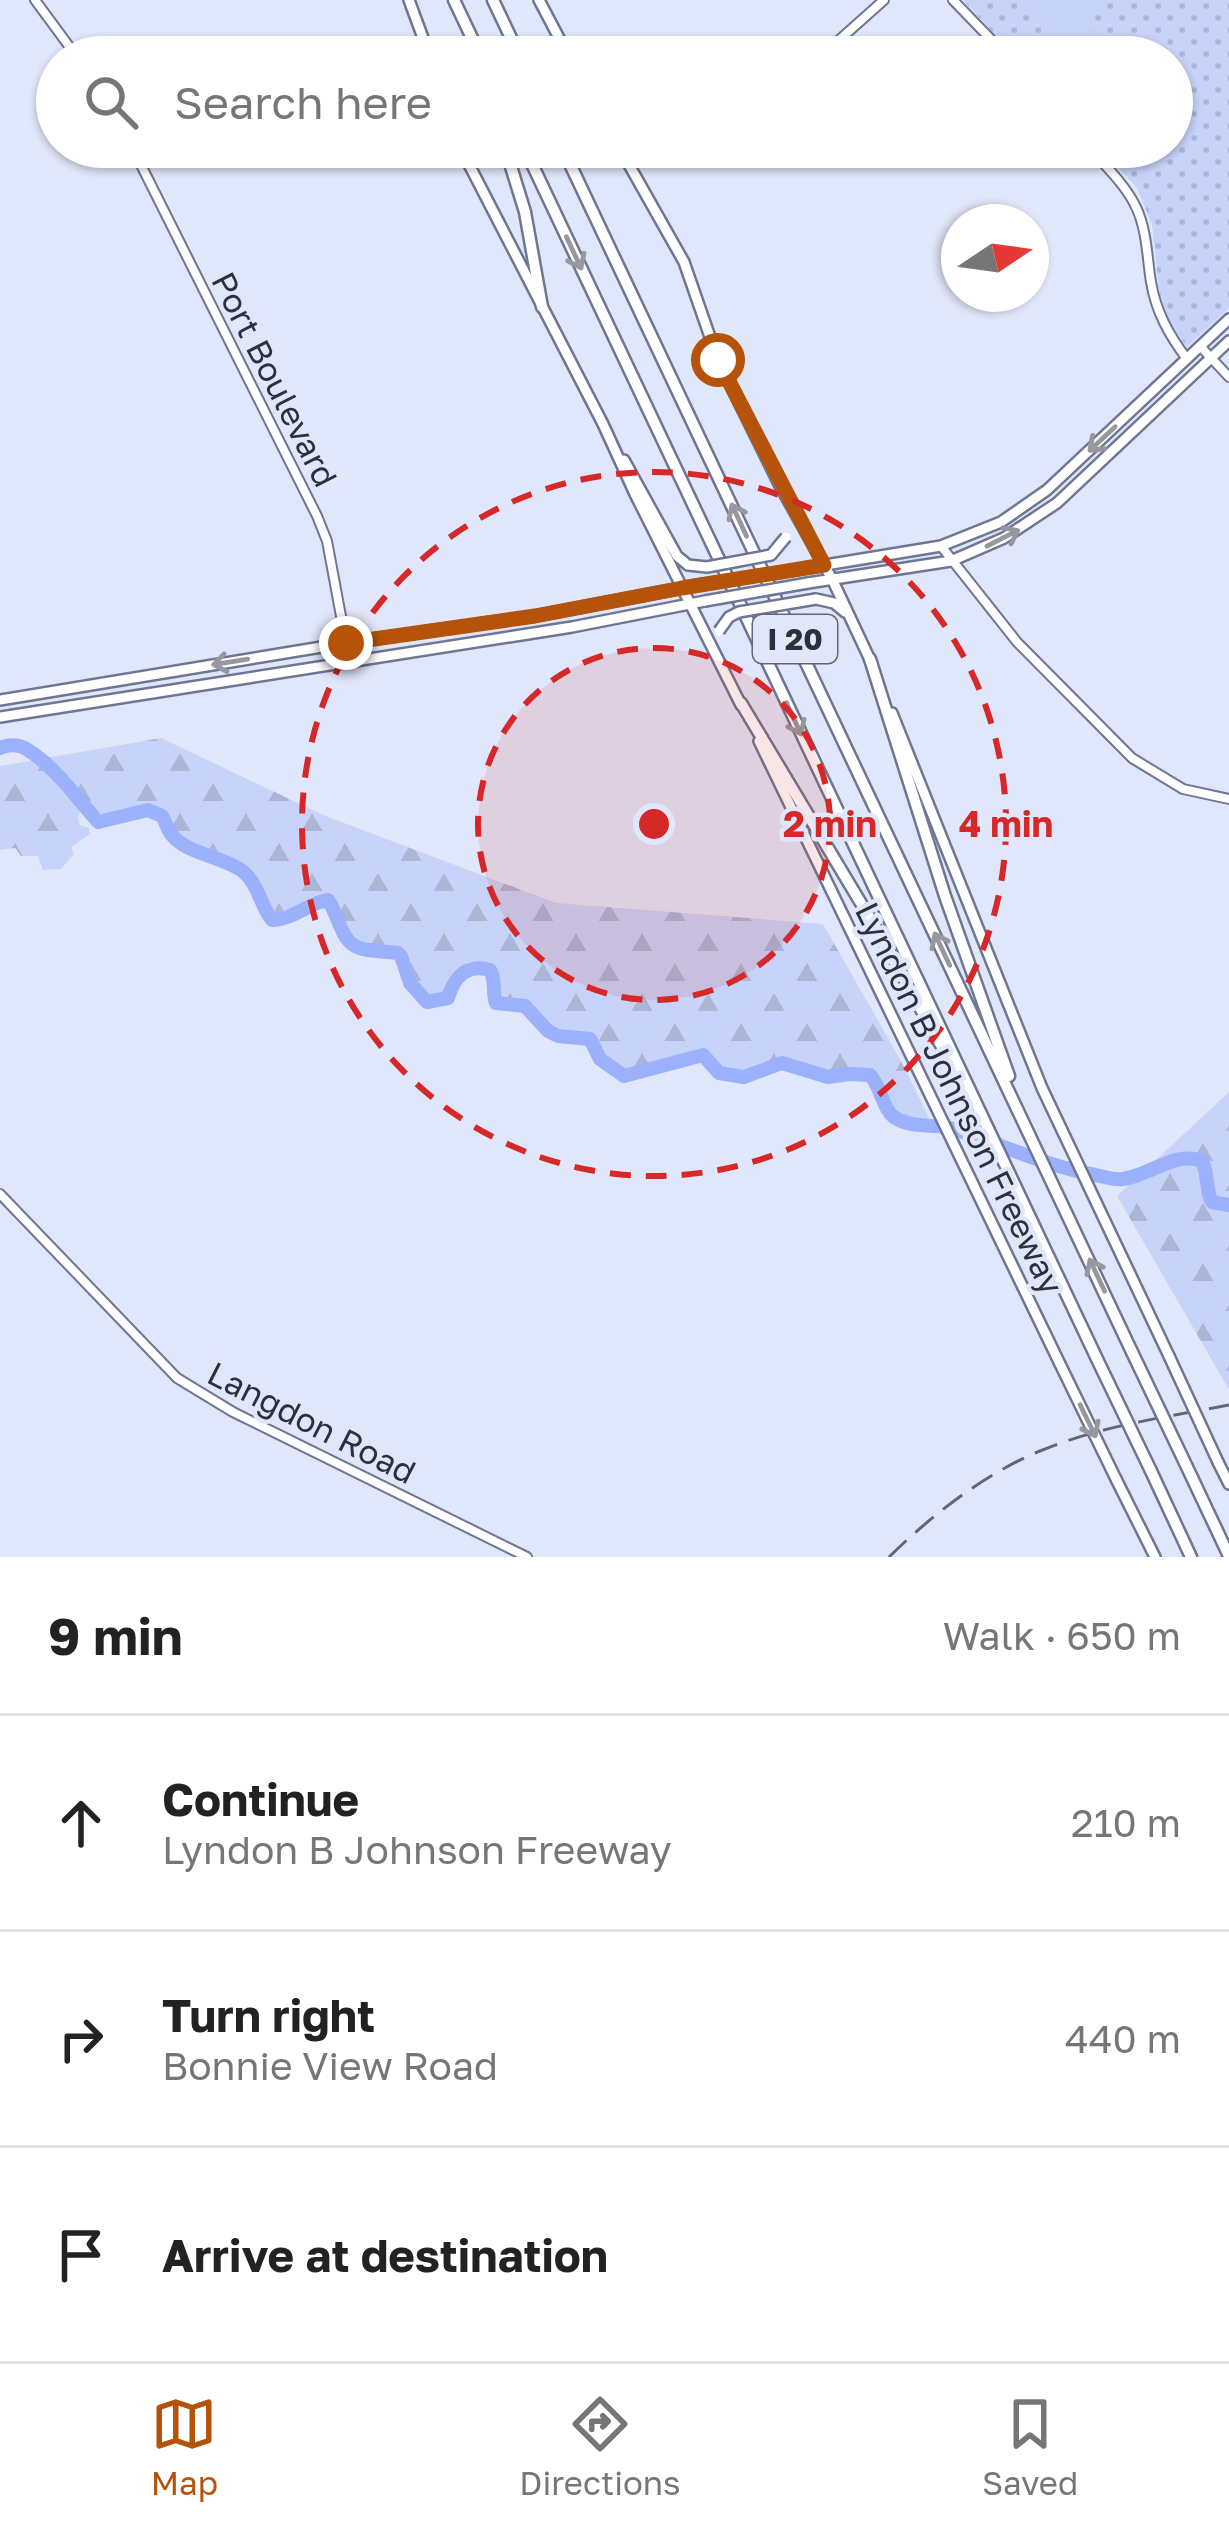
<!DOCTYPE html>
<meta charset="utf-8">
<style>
body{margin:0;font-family:"Golos Text",sans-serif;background:#f2f2f2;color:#222}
.compass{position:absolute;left:941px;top:204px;width:108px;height:108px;border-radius:50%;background:#fff;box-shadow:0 3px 9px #0004;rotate:77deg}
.stop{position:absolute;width:36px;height:36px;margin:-27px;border:9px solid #b45309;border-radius:50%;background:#fff}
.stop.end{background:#b45309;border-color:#fff;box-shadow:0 3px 12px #0008}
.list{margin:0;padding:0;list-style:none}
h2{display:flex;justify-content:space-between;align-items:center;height:156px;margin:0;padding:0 48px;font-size:51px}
h2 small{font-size:39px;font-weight:400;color:#767676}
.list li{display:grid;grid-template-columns:78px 1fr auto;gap:36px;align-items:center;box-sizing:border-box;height:216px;padding:0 48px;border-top:3px solid #e0e0e0}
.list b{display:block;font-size:45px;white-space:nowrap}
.list p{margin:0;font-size:39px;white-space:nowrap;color:#767676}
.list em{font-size:39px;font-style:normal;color:#767676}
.icon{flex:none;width:66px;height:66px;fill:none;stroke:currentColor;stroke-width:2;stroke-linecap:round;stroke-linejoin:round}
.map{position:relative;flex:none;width:1229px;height:1557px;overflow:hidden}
.search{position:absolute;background:#fff;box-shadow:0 3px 9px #0004;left:36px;right:36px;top:36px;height:132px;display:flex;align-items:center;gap:30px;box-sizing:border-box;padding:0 42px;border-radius:66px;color:#767676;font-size:45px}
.sheet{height:804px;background:#fff}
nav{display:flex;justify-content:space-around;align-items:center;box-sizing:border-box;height:168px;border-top:3px solid #e0e0e0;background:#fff;font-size:33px;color:#767676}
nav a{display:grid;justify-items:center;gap:6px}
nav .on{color:#b45309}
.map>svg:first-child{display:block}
</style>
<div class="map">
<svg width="1229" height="1557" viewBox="0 0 1229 1557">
<defs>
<pattern id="green-dots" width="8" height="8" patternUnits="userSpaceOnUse" patternTransform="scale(3)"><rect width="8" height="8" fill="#c7d3f8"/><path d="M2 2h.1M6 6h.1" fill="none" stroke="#abb5d6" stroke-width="1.8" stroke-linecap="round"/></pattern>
<pattern id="forest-firs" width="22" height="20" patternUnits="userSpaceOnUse" patternTransform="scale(3)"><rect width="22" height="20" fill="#c7d3f8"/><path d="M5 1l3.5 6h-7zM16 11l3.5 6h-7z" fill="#abb5d6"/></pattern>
</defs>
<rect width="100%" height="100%" fill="#e1e7fa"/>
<path fill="url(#green-dots)" d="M 963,0 L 1229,0 L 1229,308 L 1187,347 L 1167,318 L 1159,290 L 1152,225 L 1137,188 L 1099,147 L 1172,147 L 1172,57 L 1016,57 Z"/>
<path fill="url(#forest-firs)" d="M 161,738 L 323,815 L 556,903 L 823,924 L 901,1061 L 932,1124 L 888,1117 L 878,1105 L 878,1095 L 868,1077 L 852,1069 L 818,1073 L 779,1060 L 754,1070 L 711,1069 L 697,1053 C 646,1058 616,1103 586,1035 L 553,1032 L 525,1003 L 494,1001 L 487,991 L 489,971 L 482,963 L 468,962 L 448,981 L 444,992 L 425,999 L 408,984 L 395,950 L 348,938 L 340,940 L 334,913 L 317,896 L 279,918 L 265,916 L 247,879 L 239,872 L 184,847 L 170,837 L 165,827 L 157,820 L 140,809 L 101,820 L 82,808 L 78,818 L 80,825 L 89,828 L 90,834 L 71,847 L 74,854 L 61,869 L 43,870 L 38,856 L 21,856 L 15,848 L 0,850 L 0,766 Z
M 1229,1092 L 1229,1388 L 1228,1388 L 1117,1196 Z"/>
<path fill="#c7d3f8" d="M 1027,0 L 1097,0 L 1084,48 C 1058,40 1041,23 1027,0 Z"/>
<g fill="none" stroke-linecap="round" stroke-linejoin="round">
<path stroke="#9bb1fc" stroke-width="14" d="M 0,748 C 10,744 19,744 28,750 C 55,767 77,798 98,822 L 148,810 L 162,816 C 165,821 167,828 171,834 C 186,854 221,856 241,870 C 258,882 260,905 272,920 C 293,920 308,903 328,900 C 337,912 341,939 355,946 C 365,952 386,951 398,953 L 401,956 L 410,983 L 427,1002 L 448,998 C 454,977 467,963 490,970 C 496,979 492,992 496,1003 L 525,1006 L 548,1031 L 558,1036 L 590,1039 L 600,1059 L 624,1076 L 703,1055 L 719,1073 L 744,1077 L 782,1063 L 828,1077 L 849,1074 L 870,1075 C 883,1089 882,1113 899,1120 C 915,1128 938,1124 954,1129 C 1003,1145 1045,1166 1096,1175 C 1104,1177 1115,1180 1123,1179 C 1151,1175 1174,1151 1202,1161 C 1209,1174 1205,1190 1212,1202 L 1229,1205"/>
<g stroke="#6d7692" stroke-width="12">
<path id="minor" d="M 35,0 L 77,57
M 953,0 L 1008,57
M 838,41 L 884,0
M 132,147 L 317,516 L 327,541 L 346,643
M 1089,147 C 1105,166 1125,184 1136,207 C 1147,230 1147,257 1151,282 C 1156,312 1169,335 1187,359
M 1200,346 L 1229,377
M 941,546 L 1017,642 L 1132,758 L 1183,789 L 1229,799
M 0,1194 L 177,1378 L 233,1412 L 527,1557"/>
</g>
<g stroke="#6d7692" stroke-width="14">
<path id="major" d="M 409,0 L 430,57
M 539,0 L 569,57
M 460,147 L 603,424 L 635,494 L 741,705
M 619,147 L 684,262 L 718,360 L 779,484 L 833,581 L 872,664
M 624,460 L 677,556 L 688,565
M 801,569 L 941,546 L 1001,522 L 1047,490 L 1229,319
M 808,583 L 951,561 L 1004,538 L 1057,503 L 1229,341
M 816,599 L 834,603 L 845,612
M 0,700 L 346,643 L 535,616 L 698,585
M 892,713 L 1042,1088 L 1169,1356
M 0,717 L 572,627 L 705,601
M 759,741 L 1060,1364
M 1218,1462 L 1229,1484
M 1116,1479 L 1155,1557"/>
</g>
<g stroke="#6d7692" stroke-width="15">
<path id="highway" d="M 454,0 L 481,57
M 493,0 L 520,57
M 505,147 L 525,212 L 542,307
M 524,147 L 1097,1359
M 562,147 L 1132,1352
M 870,659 L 945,896 L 1009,1076
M 741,703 L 874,925 L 951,1063
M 1187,1467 L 1229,1556
M 1151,1471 L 1191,1557"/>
</g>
<use href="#minor" stroke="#fff" stroke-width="8"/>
<use href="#major" stroke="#fff" stroke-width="9"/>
<use href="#highway" stroke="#fff" stroke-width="10"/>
<path stroke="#636775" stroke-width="3" stroke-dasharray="24 12" stroke-linecap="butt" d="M 889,1557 C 932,1515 984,1474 1040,1451 C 1100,1426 1166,1417 1229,1405"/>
<g stroke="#6d7692" stroke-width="14" stroke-linecap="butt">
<path id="major-bridge" d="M 688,565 L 707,567 L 771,555 L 786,537
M 698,585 L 801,569
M 705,601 L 808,583
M 719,631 L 729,617 L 739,612 L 816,599
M 1169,1356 L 1218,1462
M 1060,1364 L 1116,1479"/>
</g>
<g stroke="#6d7692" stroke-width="15" stroke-linecap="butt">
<path id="highway-bridge" d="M 1132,1352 L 1187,1467
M 1097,1359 L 1151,1471"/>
</g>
<use href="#major-bridge" stroke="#fff" stroke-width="9"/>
<use href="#highway-bridge" stroke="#fff" stroke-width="10"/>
</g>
<defs><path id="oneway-shaft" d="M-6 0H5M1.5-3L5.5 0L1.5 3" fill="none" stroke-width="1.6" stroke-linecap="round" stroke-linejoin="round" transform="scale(3)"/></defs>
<g stroke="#96989e">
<use href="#oneway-shaft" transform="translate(574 253) rotate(65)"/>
<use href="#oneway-shaft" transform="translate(1102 439) rotate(137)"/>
<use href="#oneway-shaft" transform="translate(739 520) rotate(-115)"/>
<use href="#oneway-shaft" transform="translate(1003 538) rotate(-27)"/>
<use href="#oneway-shaft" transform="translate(230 662) rotate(171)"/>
<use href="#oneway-shaft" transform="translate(794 719) rotate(65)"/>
<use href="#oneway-shaft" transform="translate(942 949) rotate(-115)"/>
<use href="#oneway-shaft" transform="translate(1097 1275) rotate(-115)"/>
<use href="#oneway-shaft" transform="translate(1088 1421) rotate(64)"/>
</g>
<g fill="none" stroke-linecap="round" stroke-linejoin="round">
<path stroke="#b45309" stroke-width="15" d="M 346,643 L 535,616 L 682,588 L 824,565 L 718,360"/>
</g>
<circle cx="654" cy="824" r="176" fill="#d62828" fill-opacity=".12"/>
<g fill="none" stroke="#d62828" stroke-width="6" stroke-dasharray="21 15">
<circle cx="654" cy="824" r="176"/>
<circle cx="654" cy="824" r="352"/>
</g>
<g text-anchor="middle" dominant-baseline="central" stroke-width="9" stroke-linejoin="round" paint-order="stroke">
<rect fill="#e1e7fa" stroke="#636775" stroke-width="3" x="753" y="615" width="84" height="48" rx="9"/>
<g font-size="30" font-weight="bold" fill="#2d303c">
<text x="795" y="639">I 20</text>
</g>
<g font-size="33" fill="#2d303c" stroke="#e1e7fa">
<text transform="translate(275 379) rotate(63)">Port Boulevard</text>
<text transform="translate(960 1098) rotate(64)">Lyndon B Johnson Freeway</text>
<text transform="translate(312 1422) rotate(27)">Langdon Road</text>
</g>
</g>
<circle cx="654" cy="824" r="18" fill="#d62828" stroke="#e1e7fa" stroke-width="6"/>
<g font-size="36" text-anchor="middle" font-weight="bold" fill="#d62828" stroke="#e1e7fa" stroke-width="9" stroke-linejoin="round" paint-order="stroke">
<text x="830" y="837">2 min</text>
<text x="1006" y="837">4 min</text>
</g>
</svg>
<svg class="compass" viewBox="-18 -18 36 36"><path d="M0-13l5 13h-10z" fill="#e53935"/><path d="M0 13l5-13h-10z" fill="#767676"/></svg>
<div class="stop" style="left:718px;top:360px"></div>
<div class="stop end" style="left:346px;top:643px"></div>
<div class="search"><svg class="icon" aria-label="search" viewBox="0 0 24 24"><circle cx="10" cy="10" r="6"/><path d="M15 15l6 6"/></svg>Search here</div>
</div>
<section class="sheet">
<h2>9 min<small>Walk · 650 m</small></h2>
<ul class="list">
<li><svg class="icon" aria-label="ahead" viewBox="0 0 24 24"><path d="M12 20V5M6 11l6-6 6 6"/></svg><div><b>Continue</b><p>Lyndon B Johnson Freeway</p></div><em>210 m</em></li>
<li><svg class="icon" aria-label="right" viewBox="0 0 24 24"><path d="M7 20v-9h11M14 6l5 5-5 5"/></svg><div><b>Turn right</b><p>Bonnie View Road</p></div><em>440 m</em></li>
<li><svg class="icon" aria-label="arrive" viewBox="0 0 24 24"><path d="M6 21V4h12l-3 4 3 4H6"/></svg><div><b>Arrive at destination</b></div></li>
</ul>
</section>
<nav>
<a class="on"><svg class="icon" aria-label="map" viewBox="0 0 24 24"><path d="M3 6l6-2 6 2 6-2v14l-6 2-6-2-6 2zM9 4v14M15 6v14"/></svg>Map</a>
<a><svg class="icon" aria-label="directions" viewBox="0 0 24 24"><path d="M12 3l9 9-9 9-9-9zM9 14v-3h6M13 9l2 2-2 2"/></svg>Directions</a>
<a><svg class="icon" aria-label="saved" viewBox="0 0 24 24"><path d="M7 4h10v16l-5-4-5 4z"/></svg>Saved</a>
</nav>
